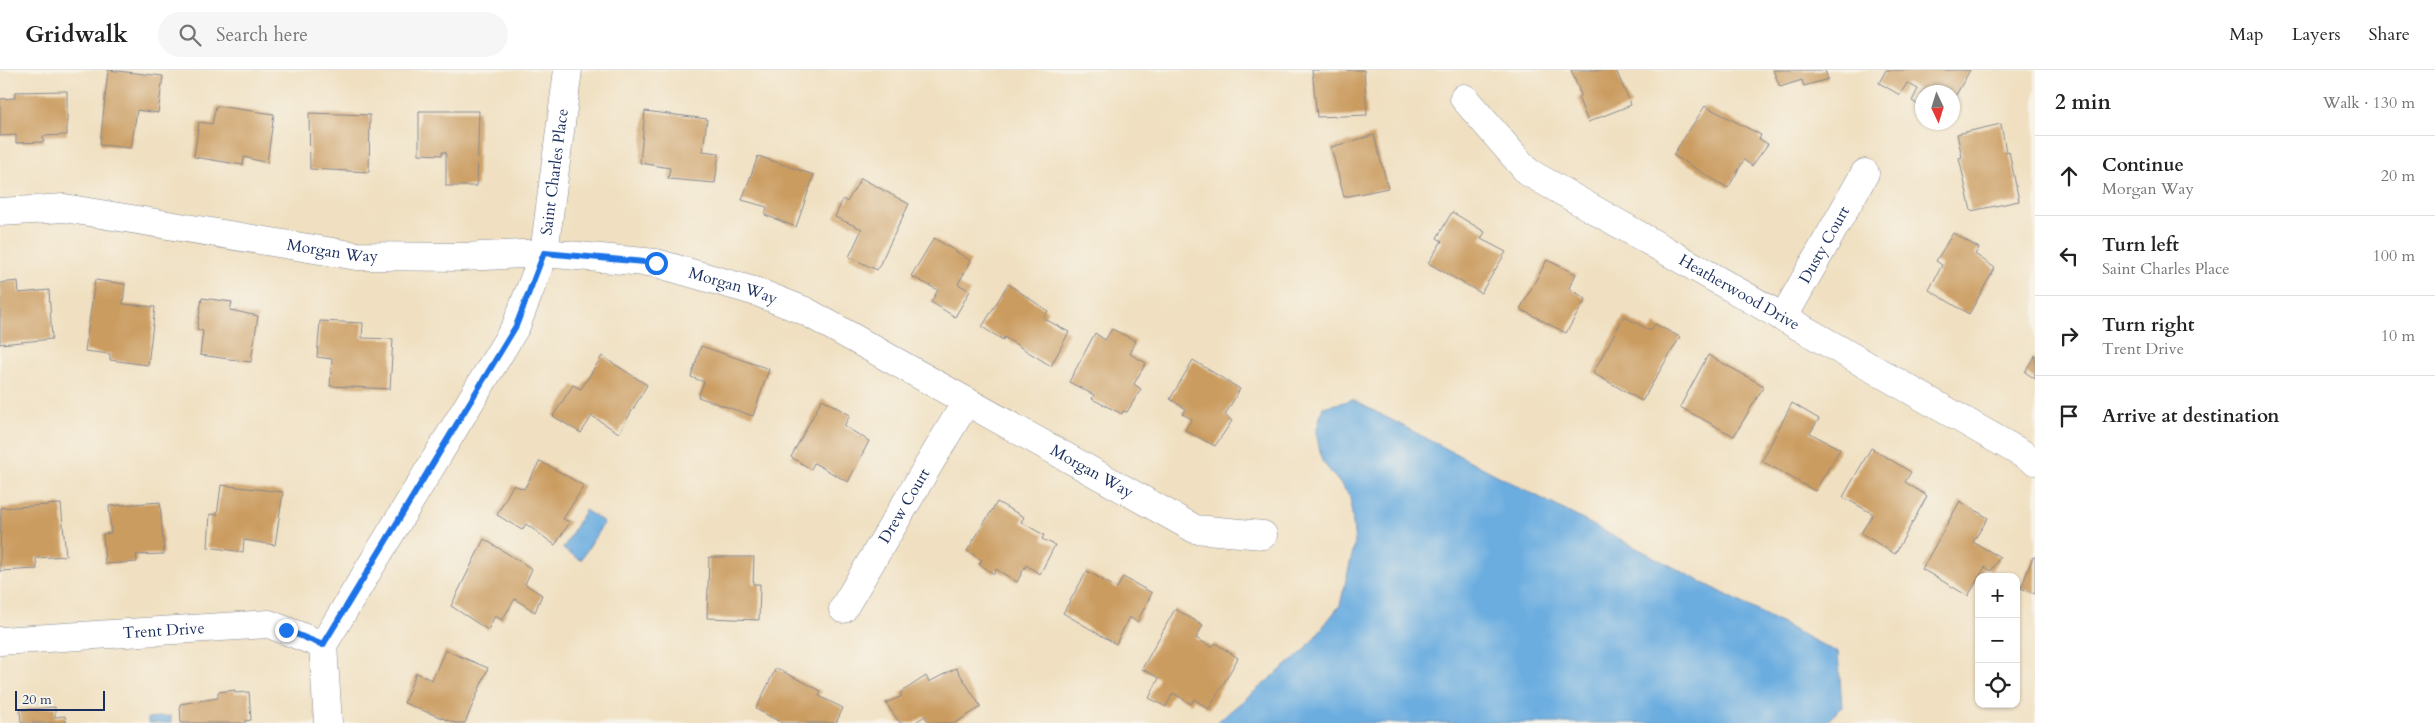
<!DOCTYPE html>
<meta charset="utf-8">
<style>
body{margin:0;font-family:Cardo,serif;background:#f6f6f6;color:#222}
.controls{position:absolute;right:15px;bottom:15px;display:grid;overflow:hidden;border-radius:10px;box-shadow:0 1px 4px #0004}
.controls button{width:45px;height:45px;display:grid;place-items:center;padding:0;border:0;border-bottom:1px solid #e0e0e0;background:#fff;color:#222;font:25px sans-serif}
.compass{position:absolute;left:1915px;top:15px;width:45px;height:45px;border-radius:50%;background:#fff;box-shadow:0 1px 4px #0004;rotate:176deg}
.scale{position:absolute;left:15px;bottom:12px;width:90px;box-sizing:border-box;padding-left:5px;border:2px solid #1b2f5e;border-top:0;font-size:14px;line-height:18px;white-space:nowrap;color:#1b2f5e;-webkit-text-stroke:4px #f7f3e8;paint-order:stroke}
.stop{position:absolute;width:15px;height:15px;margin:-11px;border:4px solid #1a73e8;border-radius:50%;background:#fff}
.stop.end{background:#1a73e8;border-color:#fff;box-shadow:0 1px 5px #0008}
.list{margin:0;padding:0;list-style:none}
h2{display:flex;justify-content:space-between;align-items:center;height:65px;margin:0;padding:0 20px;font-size:21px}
h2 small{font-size:16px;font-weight:400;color:#767676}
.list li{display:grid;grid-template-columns:32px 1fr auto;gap:15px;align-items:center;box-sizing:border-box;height:80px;padding:0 20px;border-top:1px solid #e0e0e0}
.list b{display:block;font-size:19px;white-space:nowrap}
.list p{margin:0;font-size:16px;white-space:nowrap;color:#767676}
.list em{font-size:16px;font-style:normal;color:#767676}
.icon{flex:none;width:28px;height:28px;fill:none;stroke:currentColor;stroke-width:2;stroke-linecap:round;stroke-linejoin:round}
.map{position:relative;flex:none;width:2035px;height:653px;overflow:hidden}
header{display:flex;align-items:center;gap:30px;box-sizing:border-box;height:70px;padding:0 25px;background:#fff;border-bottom:1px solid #e0e0e0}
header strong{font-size:24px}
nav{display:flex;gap:28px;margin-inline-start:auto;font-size:18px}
.search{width:350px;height:45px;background:#f6f6f6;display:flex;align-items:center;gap:12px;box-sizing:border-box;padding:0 18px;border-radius:28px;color:#767676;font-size:19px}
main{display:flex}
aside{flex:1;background:#fff}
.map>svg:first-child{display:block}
</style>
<header>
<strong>Gridwalk</strong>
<div class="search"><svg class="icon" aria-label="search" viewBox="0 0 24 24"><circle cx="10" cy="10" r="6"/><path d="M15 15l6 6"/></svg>Search here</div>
<nav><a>Map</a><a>Layers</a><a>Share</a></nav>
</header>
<main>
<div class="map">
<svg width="2035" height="653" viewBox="0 0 2035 653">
<rect width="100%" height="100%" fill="#f7f3e8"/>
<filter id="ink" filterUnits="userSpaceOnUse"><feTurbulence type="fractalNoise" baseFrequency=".02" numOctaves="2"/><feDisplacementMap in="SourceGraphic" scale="10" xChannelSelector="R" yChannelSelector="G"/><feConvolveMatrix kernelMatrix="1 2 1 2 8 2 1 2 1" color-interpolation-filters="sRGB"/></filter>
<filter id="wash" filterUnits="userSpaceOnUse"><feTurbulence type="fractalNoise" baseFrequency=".0096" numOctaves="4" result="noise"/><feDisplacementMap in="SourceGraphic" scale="20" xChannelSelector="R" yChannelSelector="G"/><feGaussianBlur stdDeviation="1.12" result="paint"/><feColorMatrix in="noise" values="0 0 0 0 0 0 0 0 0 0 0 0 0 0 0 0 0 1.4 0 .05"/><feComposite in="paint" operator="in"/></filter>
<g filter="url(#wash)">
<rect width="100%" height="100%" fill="#f0e0c1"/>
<path fill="#6cade0" stroke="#446e9f" d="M 1353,330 L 1838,583 L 1842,637 L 1825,653 L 1216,653 L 1304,581 L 1340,535 L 1355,473 L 1350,426 L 1322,391 L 1316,362 L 1323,337 Z
M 585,440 L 604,452 L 581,490 L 563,479 Z
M 171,646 L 171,653 L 148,653 L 148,648 Z"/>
<g id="blocks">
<path fill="#cb9c61" d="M 108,0 L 163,6 L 158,43 L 137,40 L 131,78 L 100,75 Z
M 1312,0 L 1364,0 L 1367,45 L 1317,47 Z
M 1571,0 L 1616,0 L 1631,35 L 1588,52 L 1578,27 L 1581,25 Z
M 1773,0 L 1825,0 L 1828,9 L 1804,16 L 1802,10 L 1780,17 Z
M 1886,0 L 1970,0 L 1952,32 L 1952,22 L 1922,22 L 1922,37 L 1912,31 L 1918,19 L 1907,13 L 1900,25 L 1879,13 Z
M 67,21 L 67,65 L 43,66 L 44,72 L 16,73 L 16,65 L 0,66 L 0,29 L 15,28 L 15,22 Z
M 216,36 L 274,44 L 267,93 L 244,87 L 243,95 L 194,87 L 199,52 L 212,54 Z
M 1705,36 L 1761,65 L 1759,69 L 1768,74 L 1752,96 L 1744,90 L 1728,118 L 1673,85 Z
M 419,41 L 479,41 L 477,116 L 446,116 L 446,82 L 442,82 L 442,85 L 419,84 Z
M 645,41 L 707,49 L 703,81 L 719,83 L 715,113 L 668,109 L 670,98 L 640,93 Z
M 309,43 L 370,45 L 369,102 L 310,99 Z
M 2001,54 L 2006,82 L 2009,81 L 2019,131 L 1971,141 L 1959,88 L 1962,87 L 1957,64 Z
M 1374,65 L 1388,118 L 1344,127 L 1331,77 Z
M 758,86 L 814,105 L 796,157 L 765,145 L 767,137 L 742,130 Z
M 861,108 L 909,134 L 877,200 L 849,187 L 862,159 L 835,147 L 843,129 L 847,132 Z
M 1452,142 L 1485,162 L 1481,169 L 1506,182 L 1481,223 L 1428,193 L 1442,171 L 1437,168 Z
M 1953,163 L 1979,178 L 1975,184 L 1995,198 L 1969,244 L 1929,220 L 1942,195 L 1936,191 Z
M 934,168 L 971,191 L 958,214 L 970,221 L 955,247 L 931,232 L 938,220 L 911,206 Z
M 1547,190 L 1576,204 L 1569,218 L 1586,229 L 1566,263 L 1520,239 Z
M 95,210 L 125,214 L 123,234 L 155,237 L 148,295 L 110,290 L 110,284 L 85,281 Z
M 18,211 L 19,223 L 49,220 L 52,269 L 0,274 L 0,213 Z
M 1008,214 L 1048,241 L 1043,248 L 1069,262 L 1051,296 L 1004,267 L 1003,270 L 982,257 Z
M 202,228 L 232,232 L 230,240 L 258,246 L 251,292 L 200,285 L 203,261 L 197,259 Z
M 1624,246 L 1650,261 L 1655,254 L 1680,267 L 1642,331 L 1593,303 Z
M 320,251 L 363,253 L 362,268 L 393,269 L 390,319 L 330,316 L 332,289 L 317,287 Z
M 1112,259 L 1136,271 L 1130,284 L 1146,293 L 1134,314 L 1141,319 L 1127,342 L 1123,341 L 1122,344 L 1092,329 L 1094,325 L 1069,312 L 1095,263 L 1105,270 Z
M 701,276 L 769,299 L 753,346 L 698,327 L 704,312 L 691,307 Z
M 1708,285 L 1764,316 L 1734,366 L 1680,337 Z
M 2035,285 L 2035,309 L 2025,302 Z
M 602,286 L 647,315 L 619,363 L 592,346 L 581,363 L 553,346 L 573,315 L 581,319 Z
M 1193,290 L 1240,319 L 1225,345 L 1232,351 L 1215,376 L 1185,360 L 1192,349 L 1182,344 L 1186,339 L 1170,329 Z
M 822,329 L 850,345 L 844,356 L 869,371 L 848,412 L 814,393 L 811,399 L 791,387 Z
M 1792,333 L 1819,349 L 1810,363 L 1840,379 L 1815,421 L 1762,391 Z
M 1871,378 L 1911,402 L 1905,412 L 1927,426 L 1895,484 L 1861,463 L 1873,444 L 1843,427 Z
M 540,391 L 584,416 L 563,449 L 570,452 L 555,475 L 526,454 L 522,460 L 497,445 L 513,415 L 524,419 Z
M 221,415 L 283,422 L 275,475 L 244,470 L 243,482 L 208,477 L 210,444 L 217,445 Z
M 1960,431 L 1988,448 L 1973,472 L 2000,487 L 1991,501 L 1985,497 L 1968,526 L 1922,499 Z
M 160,432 L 164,484 L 136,485 L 137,492 L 105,494 L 103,464 L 111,463 L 109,436 Z
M 997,432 L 1024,447 L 1021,452 L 1044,465 L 1042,469 L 1055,475 L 1040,504 L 1026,495 L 1017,512 L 996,499 L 994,504 L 979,494 L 982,490 L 967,481 Z
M 61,434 L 66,486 L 36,488 L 37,499 L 0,501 L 1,438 Z
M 484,469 L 532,499 L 525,514 L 542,525 L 535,542 L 515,529 L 502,550 L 495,546 L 488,560 L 451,536 Z
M 709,487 L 754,487 L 753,514 L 760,514 L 759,550 L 707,548 Z
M 2033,487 L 2035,487 L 2035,524 L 2021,518 Z
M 1087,501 L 1117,518 L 1123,507 L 1152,523 L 1137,552 L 1129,547 L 1116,574 L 1063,543 Z
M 1175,539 L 1203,555 L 1196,568 L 1212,577 L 1215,573 L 1238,588 L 1209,639 L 1194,629 L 1191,634 L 1173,623 L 1166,637 L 1149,628 L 1159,608 L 1142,599 Z
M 445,580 L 488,598 L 465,653 L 455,653 L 404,633 L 416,603 L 432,610 Z
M 776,598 L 821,621 L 819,626 L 843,638 L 836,653 L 782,653 L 756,639 Z
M 956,598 L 981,637 L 955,653 L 929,653 L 925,646 L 914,653 L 900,653 L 886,633 L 902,626 L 900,623 L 926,606 L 929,612 Z
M 235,620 L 235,623 L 249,622 L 251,650 L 245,651 L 245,653 L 181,653 L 180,634 L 218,628 L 218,622 Z
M 55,637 L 55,647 L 65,646 L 66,653 L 21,653 L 20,640 Z"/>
</g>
</g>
<g filter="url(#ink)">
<use href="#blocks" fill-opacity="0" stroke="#868890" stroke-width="1"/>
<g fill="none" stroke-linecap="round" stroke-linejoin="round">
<g stroke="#868890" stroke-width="29">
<g id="minor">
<path id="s1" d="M 1464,28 L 1528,102 L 2035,391"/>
<path id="s2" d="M 0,142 L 64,138 L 357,186 L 463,187 L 544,183 L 656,193 L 757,222 L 805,241 L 1195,459 L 1263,465"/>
<path id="s3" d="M 1783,248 L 1865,103"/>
<path id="s4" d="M 843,539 L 966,332"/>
<path id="s5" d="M 0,571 L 269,554 L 323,575"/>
<path id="s6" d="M 328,653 L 323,575 L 516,256 L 544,183 L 568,0"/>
</g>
</g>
<use href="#minor" stroke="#fff" stroke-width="28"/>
</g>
</g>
<g fill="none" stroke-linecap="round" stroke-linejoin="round" filter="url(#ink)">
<path stroke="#1a73e8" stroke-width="6" d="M 286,560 L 323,575 L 516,256 L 544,183 L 656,193"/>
</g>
<g text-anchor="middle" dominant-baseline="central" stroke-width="4" stroke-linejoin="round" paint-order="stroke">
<g font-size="16" fill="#1b2f5e" stroke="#f7f3e8">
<text stroke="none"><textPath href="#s6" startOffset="611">Saint Charles Place</textPath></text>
<text stroke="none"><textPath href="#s3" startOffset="84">Dusty Court</textPath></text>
<text stroke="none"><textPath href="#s2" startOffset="336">Morgan Way</textPath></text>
<text stroke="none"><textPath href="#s2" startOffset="741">Morgan Way</textPath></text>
<text stroke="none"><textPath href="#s1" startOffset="341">Heatherwood Drive</textPath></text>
<text stroke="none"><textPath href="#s2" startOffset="1146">Morgan Way</textPath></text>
<text stroke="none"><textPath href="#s4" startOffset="120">Drew Court</textPath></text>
<text stroke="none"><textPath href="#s5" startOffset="164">Trent Drive</textPath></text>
</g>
</g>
</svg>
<div class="controls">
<button>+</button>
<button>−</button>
<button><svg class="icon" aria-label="locate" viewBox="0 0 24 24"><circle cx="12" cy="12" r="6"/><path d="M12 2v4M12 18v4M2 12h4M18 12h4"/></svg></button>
</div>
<svg class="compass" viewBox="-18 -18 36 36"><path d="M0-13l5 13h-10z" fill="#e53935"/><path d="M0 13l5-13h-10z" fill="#767676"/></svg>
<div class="scale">20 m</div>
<div class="stop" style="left:656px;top:193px"></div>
<div class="stop end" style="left:286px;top:560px"></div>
</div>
<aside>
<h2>2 min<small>Walk · 130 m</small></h2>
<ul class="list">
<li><svg class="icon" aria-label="ahead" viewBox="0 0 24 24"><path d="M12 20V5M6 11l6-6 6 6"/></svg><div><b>Continue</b><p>Morgan Way</p></div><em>20 m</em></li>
<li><svg class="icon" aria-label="left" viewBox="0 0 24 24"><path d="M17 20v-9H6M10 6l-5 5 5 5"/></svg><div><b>Turn left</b><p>Saint Charles Place</p></div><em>100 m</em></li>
<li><svg class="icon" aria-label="right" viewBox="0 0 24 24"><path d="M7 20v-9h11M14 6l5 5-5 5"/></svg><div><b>Turn right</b><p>Trent Drive</p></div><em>10 m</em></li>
<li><svg class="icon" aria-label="arrive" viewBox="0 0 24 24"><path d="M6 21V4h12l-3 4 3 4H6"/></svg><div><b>Arrive at destination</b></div></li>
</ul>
</aside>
</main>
